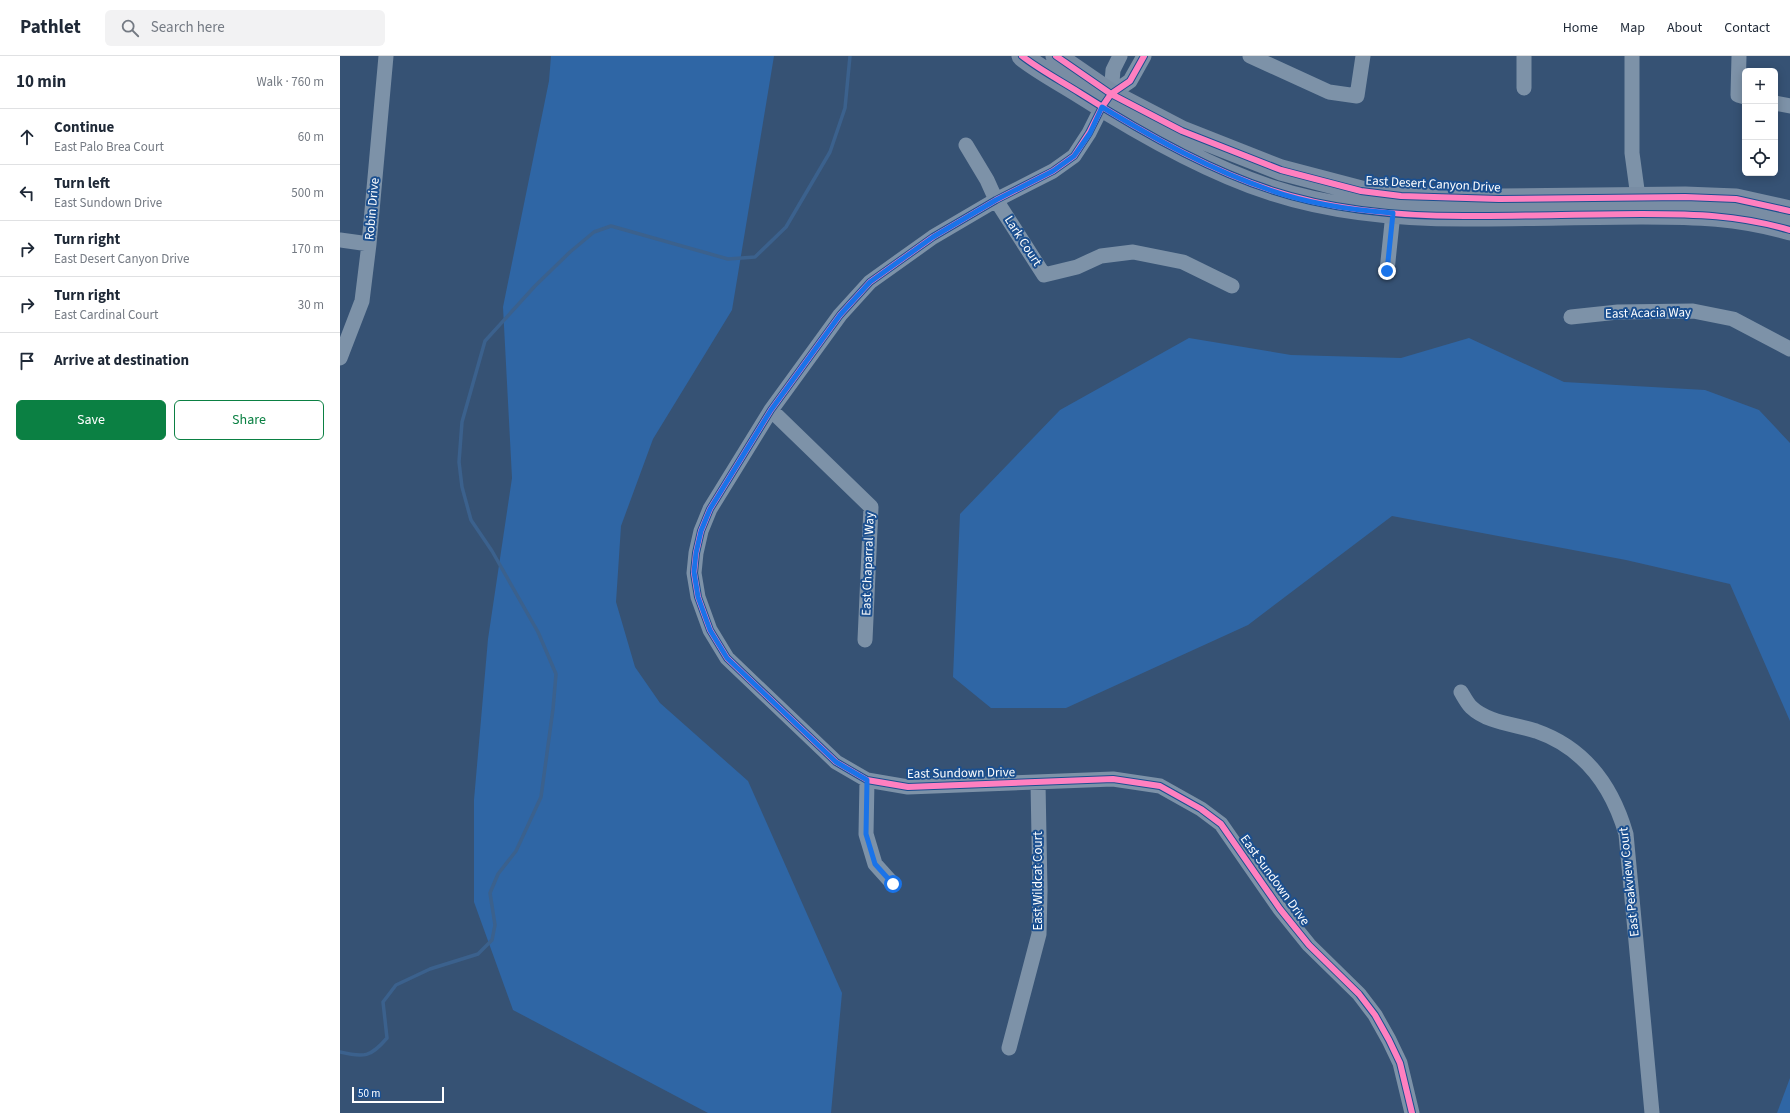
<!DOCTYPE html>
<meta charset="utf-8">
<style>
body{margin:0;font-family:"Source Sans 3",sans-serif;background:#f2f2f3;color:#1f2937}
.controls{position:absolute;right:12px;top:12px;display:grid;overflow:hidden;border-radius:6px;box-shadow:0 2px 10px #0003}
.controls button{width:36px;height:36px;display:grid;place-items:center;padding:0;border:0;border-bottom:1px solid #e0e1e3;background:#fff;color:#1f2937;font:20px sans-serif}
.scale{position:absolute;left:12px;bottom:10px;width:92px;box-sizing:border-box;padding-left:4px;border:2px solid #fff;border-top:0;font-size:11px;line-height:14px;white-space:nowrap;color:#fff;-webkit-text-stroke:3px #1b4f8f;paint-order:stroke}
.stop{position:absolute;width:12px;height:12px;margin:-9px;border:3px solid #1a73e8;border-radius:50%;background:#fff}
.stop.end{background:#1a73e8;border-color:#fff;box-shadow:0 1px 4px #0008}
.list{margin:0;padding:0;list-style:none}
h2{display:flex;justify-content:space-between;align-items:center;height:52px;margin:0;padding:0 16px;font-size:17px}
h2 small{font-size:13px;font-weight:400;color:#747a83}
.list li{display:grid;grid-template-columns:26px 1fr auto;gap:12px;align-items:center;box-sizing:border-box;height:56px;padding:0 16px;border-top:1px solid #e0e1e3}
.list b{display:block;font-size:15px;white-space:nowrap}
.list p{margin:0;font-size:13px;white-space:nowrap;color:#747a83}
.list em{font-size:13px;font-style:normal;color:#747a83}
.actions{display:flex;gap:8px;padding:12px 16px}
.actions a{flex:1;padding:9px 0;border:1px solid #0b8043;border-radius:6px;text-align:center;font-size:14px;color:#0b8043}
.actions .main{background:#0b8043;color:#fff}
.icon{flex:none;width:22px;height:22px;fill:none;stroke:currentColor;stroke-width:2;stroke-linecap:round;stroke-linejoin:round}
.map{position:relative;flex:none;width:1450px;height:1057px;overflow:hidden}
header{display:flex;align-items:center;gap:24px;box-sizing:border-box;height:56px;padding:0 20px;background:#fff;border-bottom:1px solid #e0e1e3}
header strong{font-size:19px}
nav{display:flex;gap:22px;margin-inline-start:auto;font-size:14px}
.search{width:280px;height:36px;background:#f2f2f3;display:flex;align-items:center;gap:10px;box-sizing:border-box;padding:0 14px;border-radius:6px;color:#747a83;font-size:15px}
main{display:flex}
aside{flex:1;background:#fff}
.map>svg:first-child{display:block}
</style>
<header>
<strong>Pathlet</strong>
<div class="search"><svg class="icon" aria-label="search" viewBox="0 0 24 24"><circle cx="10" cy="10" r="6"/><path d="M15 15l6 6"/></svg>Search here</div>
<nav><a>Home</a><a>Map</a><a>About</a><a>Contact</a></nav>
</header>
<main>
<aside>
<h2>10 min<small>Walk · 760 m</small></h2>
<ul class="list">
<li><svg class="icon" aria-label="ahead" viewBox="0 0 24 24"><path d="M12 20V5M6 11l6-6 6 6"/></svg><div><b>Continue</b><p>East Palo Brea Court</p></div><em>60 m</em></li>
<li><svg class="icon" aria-label="left" viewBox="0 0 24 24"><path d="M17 20v-9H6M10 6l-5 5 5 5"/></svg><div><b>Turn left</b><p>East Sundown Drive</p></div><em>500 m</em></li>
<li><svg class="icon" aria-label="right" viewBox="0 0 24 24"><path d="M7 20v-9h11M14 6l5 5-5 5"/></svg><div><b>Turn right</b><p>East Desert Canyon Drive</p></div><em>170 m</em></li>
<li><svg class="icon" aria-label="right" viewBox="0 0 24 24"><path d="M7 20v-9h11M14 6l5 5-5 5"/></svg><div><b>Turn right</b><p>East Cardinal Court</p></div><em>30 m</em></li>
<li><svg class="icon" aria-label="arrive" viewBox="0 0 24 24"><path d="M6 21V4h12l-3 4 3 4H6"/></svg><div><b>Arrive at destination</b></div></li>
</ul>
<div class="actions"><a class="main">Save</a><a>Share</a></div>
</aside>
<div class="map">
<svg width="1450" height="1057" viewBox="0 0 1450 1057">
<rect width="100%" height="100%" fill="#365274"/>
<path fill="#2f66a5" d="M 211,0 L 434,0 L 392,254 L 313,383 L 281,470 L 276,546 L 295,611 L 320,647 L 408,725 L 502,937 L 491,1057 L 368,1057 L 173,954 L 134,846 L 134,744 L 148,583 L 172,422 L 163,251 L 209,25 Z
M 849,282 L 951,299 L 1061,302 L 1129,282 L 1224,326 L 1365,334 L 1419,354 L 1450,387 L 1450,665 L 1390,528 L 1286,504 L 1052,460 L 908,569 L 726,652 L 651,652 L 613,621 L 620,458 L 720,354 Z
M 1450,1022 L 1450,1057 L 1437,1057 Z"/>
<g fill="none" stroke-linecap="round" stroke-linejoin="round">
<path stroke="#3b618d" stroke-width="3.5" d="M 0,996 C 24,1002 31,1001 47,982 L 43,946 L 56,929 L 90,913 L 138,898 L 152,884 L 155,869 L 150,837 L 158,818 L 176,795 L 201,741 L 213,653 L 216,618 L 198,576 L 152,495 L 131,464 L 122,431 L 119,406 L 122,366 L 145,285 L 195,230 L 230,196 L 254,176 L 271,170 L 388,203 L 415,201 L 446,171 L 490,96 L 505,52 L 510,0"/>
<path stroke="#7d92a8" stroke-width="15" d="M 804,0 L 790,25 L 771,38 L 762,51 L 749,77 L 734,100 L 713,115 L 656,144 L 593,181 L 530,226 L 500,259 L 431,354 L 370,453 L 361,475 L 356,497 L 354,517 L 358,541 L 370,574 L 387,602 L 496,706 L 527,724 L 568,731 L 773,723 L 820,730 L 861,753 L 881,768 L 940,853 L 969,889 L 1019,938 L 1035,959 L 1049,984 L 1060,1007 L 1072,1057
M 910,0 L 989,36 L 1017,40 L 1023,0
M 1292,0 L 1292,97 L 1298,141 L 1295,151
M 1399,0 L 1398,39 L 1405,41
M 1184,32 L 1184,0
M 771,38 L 773,14 L 780,0
M 1435,47 L 1450,50
M 626,89 L 647,124 L 656,144 L 704,219 L 737,211 L 761,200 L 793,196 L 843,206 L 892,230
M 0,184 L 29,188
M 1047,215 L 1053,157
M 1231,261 L 1278,256 L 1353,255 L 1393,263 L 1450,293
M 0,302 L 22,245 L 29,188 L 46,0
M 431,354 L 531,451 L 525,584
M 1121,636 C 1124,641 1127,647 1131,651 C 1148,667 1174,668 1196,675 C 1245,692 1272,730 1286,778 L 1312,1057
M 527,724 L 526,778 L 535,808 L 553,828
M 669,992 L 699,878 L 700,835 L 698,727"/>
<path stroke="#798da4" stroke-width="21" d="M 682,0 C 700,14 721,25 740,37 C 798,74 866,113 931,134 C 998,156 1070,161 1139,160 C 1194,160 1248,158 1302,158 C 1355,158 1398,159 1450,174
M 716,0 L 771,38 L 842,75 L 941,114 L 1021,135 L 1061,140 L 1159,143 L 1345,141 L 1396,143 L 1450,155"/>
<g stroke="#1b4f8f" stroke-width="8">
<path id="cycleway" d="M 682,0 C 700,14 721,25 740,37 C 798,74 866,113 931,134 C 998,156 1070,161 1139,160 C 1194,160 1248,158 1302,158 C 1355,158 1398,159 1450,174
M 716,0 L 771,38 L 842,75 L 941,114 L 1021,135 L 1061,140 L 1159,143 L 1345,141 L 1396,143 L 1450,155
M 804,0 L 790,25 L 771,38 L 762,51 L 749,77 L 734,100 L 713,115 L 656,144 L 593,181 L 530,226 L 500,259 L 431,354 L 370,453 L 361,475 L 356,497 L 354,517 L 358,541 L 370,574 L 387,602 L 496,706 L 527,724 L 568,731 L 773,723 L 820,730 L 861,753 L 881,768 L 940,853 L 969,889 L 1019,938 L 1035,959 L 1049,984 L 1060,1007 L 1072,1057"/>
</g>
<use href="#cycleway" stroke="#ff80c0" stroke-width="6"/>
</g>
<g fill="none" stroke-linecap="round" stroke-linejoin="round">
<path stroke="#1a73e8" stroke-width="5" d="M 553,828 L 535,808 L 526,778 L 527,724 L 496,706 L 387,602 L 370,574 L 358,541 L 354,516 L 356,497 L 361,475 L 370,453 L 431,354 L 500,259 L 530,226 L 593,181 L 656,144 L 713,115 L 734,100 L 750,77 L 762,51 C 815,83 871,114 930,134 C 970,148 1012,154 1053,157 L 1047,215"/>
</g>
<g text-anchor="middle" dominant-baseline="central" stroke-width="4" stroke-linejoin="round" paint-order="stroke">
<g font-size="13" fill="#fff" stroke="#1b4f8f">
<text transform="translate(1093 128) rotate(3)">East Desert Canyon Drive</text>
<text transform="translate(32 153) rotate(-85)">Robin Drive</text>
<text transform="translate(683 185) rotate(57)">Lark Court</text>
<text transform="translate(1308 257) rotate(-1)">East Acacia Way</text>
<text transform="translate(528 508) rotate(-88)">East Chaparral Way</text>
<text transform="translate(621 717) rotate(-1)">East Sundown Drive</text>
<text transform="translate(935 824) rotate(54)">East Sundown Drive</text>
<text transform="translate(698 825) rotate(-90)">East Wildcat Court</text>
<text transform="translate(1289 826) rotate(-96)">East Peakview Court</text>
</g>
</g>
</svg>
<div class="controls">
<button>+</button>
<button>−</button>
<button><svg class="icon" aria-label="locate" viewBox="0 0 24 24"><circle cx="12" cy="12" r="6"/><path d="M12 2v4M12 18v4M2 12h4M18 12h4"/></svg></button>
</div>
<div class="scale">50 m</div>
<div class="stop" style="left:553px;top:828px"></div>
<div class="stop end" style="left:1047px;top:215px"></div>
</div>
</main>
